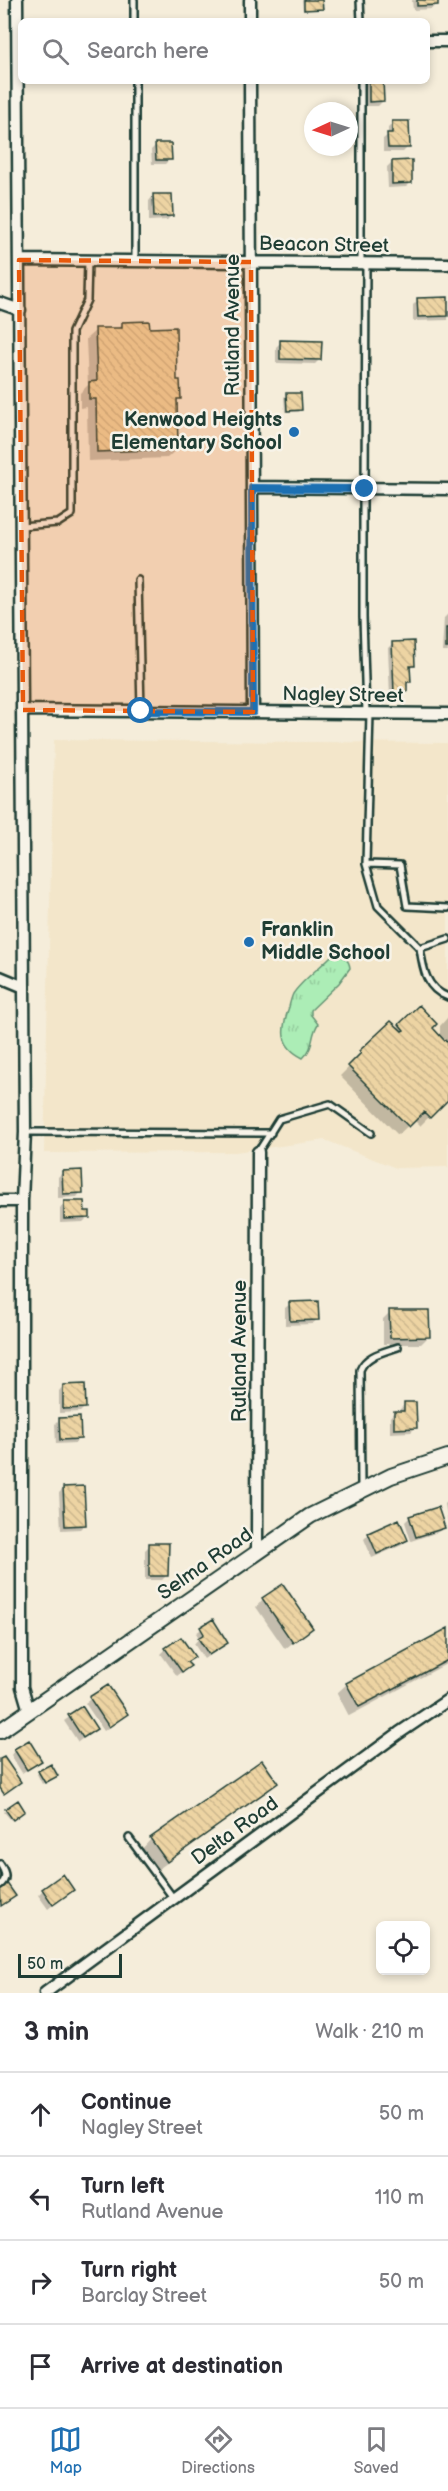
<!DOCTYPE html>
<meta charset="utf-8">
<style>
body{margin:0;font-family:"Balsamiq Sans",sans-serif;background:#f2f2f3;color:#2b2b33}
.controls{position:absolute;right:18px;bottom:18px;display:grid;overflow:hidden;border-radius:9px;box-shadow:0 3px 9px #0003}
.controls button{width:54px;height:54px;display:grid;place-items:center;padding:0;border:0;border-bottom:2px solid #e1e1e2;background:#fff;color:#2b2b33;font:30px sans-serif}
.compass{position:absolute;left:304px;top:102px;width:54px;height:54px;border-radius:50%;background:#fff;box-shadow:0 3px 9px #0003;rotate:266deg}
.scale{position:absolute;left:18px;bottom:15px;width:104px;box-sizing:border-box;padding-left:6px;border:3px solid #1f3d34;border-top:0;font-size:16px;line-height:21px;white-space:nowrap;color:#1f3d34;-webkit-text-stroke:4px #f7f3e8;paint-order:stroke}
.stop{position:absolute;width:18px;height:18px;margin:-14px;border:4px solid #1f6fb2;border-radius:50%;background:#fff}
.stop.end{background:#1f6fb2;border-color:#fff;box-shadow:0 2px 6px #0008}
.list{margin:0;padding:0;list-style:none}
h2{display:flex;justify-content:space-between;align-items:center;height:78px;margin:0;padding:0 24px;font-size:26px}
h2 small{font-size:20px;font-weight:400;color:#7c7c81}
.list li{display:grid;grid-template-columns:39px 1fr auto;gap:18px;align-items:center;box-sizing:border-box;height:84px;padding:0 24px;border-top:2px solid #e1e1e2}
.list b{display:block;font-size:22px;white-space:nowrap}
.list p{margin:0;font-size:20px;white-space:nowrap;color:#7c7c81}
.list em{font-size:20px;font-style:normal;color:#7c7c81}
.icon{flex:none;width:33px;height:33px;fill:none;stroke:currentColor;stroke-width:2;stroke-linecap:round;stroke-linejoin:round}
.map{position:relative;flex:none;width:448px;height:1993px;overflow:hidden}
.search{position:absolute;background:#fff;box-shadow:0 3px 9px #0003;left:18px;right:18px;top:18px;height:66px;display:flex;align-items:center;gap:15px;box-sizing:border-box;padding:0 21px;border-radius:9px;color:#7c7c81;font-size:22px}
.sheet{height:414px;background:#fff}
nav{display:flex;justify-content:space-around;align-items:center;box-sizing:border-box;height:84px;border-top:2px solid #e1e1e2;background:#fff;font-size:16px;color:#7c7c81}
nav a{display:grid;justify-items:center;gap:3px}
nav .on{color:#1f6fb2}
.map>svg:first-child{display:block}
</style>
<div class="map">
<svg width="448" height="1993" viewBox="0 0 448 1993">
<defs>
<pattern id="park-tufts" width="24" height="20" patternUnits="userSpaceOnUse" patternTransform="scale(1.5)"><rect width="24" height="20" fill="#acedb6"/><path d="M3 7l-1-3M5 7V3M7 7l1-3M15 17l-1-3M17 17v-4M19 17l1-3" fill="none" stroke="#94cc9d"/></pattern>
<pattern id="building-back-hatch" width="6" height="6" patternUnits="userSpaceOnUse" patternTransform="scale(1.5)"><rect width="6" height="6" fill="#edd4a3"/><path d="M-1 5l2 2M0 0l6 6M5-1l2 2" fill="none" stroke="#cbb78d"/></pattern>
</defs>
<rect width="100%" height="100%" fill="#f5edda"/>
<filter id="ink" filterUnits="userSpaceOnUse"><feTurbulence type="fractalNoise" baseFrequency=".0167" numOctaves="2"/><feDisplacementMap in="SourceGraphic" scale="12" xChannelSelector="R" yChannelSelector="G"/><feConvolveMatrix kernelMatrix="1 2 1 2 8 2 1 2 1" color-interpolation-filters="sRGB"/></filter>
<g filter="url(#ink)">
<path fill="#f3e6ca" d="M 54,740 L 448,743 L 448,1167 L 396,1168 L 325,1140 L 235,1152 L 44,1153 Z"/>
<path fill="url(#park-tufts)" stroke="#669575" stroke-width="1.5" d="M 333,954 C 342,954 349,959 350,968 L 339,983 L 311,1010 L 311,1015 L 318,1024 C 310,1036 315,1047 303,1058 C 279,1046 281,1030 289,1007 C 290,1003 291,998 293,994 C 301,981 322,966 333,954 Z"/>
<path fill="#0003" d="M 302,0 L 321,0 L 321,8 L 303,11 Z
M 412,0 L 436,0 L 436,5 L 431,9 L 413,10 Z
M 368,81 L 382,81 L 383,101 L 378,106 L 365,106 L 364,84 Z
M 393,123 L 408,147 L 403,152 L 383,152 L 383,139 L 388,135 L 388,128 Z
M 156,145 L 170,159 L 165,164 L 152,164 L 151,150 Z
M 392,162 L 411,183 L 406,187 L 388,188 L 387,167 Z
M 153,196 L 172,215 L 167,220 L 149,221 L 149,201 Z
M 448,299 L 448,320 L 413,321 L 413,305 L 418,300 Z
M 123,323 L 148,329 L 176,382 L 179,398 L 175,402 L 177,449 L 167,458 L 88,461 L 87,407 L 80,408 L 80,393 L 88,385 L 86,339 L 96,330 L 117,329 Z
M 281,342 L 320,359 L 315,364 L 276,363 L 276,347 Z
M 286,395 L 301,410 L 299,412 L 285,412 L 284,397 Z
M 448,614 L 448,652 L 442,652 L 444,618 Z
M 393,643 L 413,666 L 409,670 L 409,681 L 406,685 L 406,692 L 401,697 L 390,697 L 388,648 Z
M 419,1007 L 431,1028 L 440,1037 L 440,1026 L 448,1017 L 448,1098 L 420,1126 L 414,1120 L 398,1135 L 340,1076 L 353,1063 L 351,1062 L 391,1023 L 397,1028 Z
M 63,1172 L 81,1192 L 77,1197 L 58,1198 L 58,1177 Z
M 64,1203 L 88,1217 L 83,1222 L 60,1223 L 60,1208 Z
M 290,1304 L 317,1320 L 312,1324 L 285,1325 L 285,1308 Z
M 390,1312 L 428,1337 L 421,1344 L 383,1344 L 383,1319 Z
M 63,1386 L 85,1407 L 80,1412 L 59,1413 L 59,1391 Z
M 405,1404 L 416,1427 L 411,1432 L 390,1433 L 390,1417 L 394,1412 L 400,1412 L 400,1409 Z
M 60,1419 L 79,1438 L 75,1443 L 56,1444 L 55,1424 Z
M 64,1488 L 85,1524 L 80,1529 L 61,1530 L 59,1493 Z
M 448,1501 L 448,1522 L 445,1504 Z
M 437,1509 L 443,1527 L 438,1532 L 411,1541 L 405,1522 L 409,1518 Z
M 369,1534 L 407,1540 L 402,1545 L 372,1558 L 364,1539 Z
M 150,1545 L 167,1575 L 162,1580 L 145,1580 L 145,1550 Z
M 263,1599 L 311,1628 L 285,1649 L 256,1607 Z
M 212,1621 L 226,1643 L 204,1659 L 194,1644 L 199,1638 L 196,1633 Z
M 448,1629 L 448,1663 L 349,1716 L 337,1693 L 347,1684 Z
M 166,1649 L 193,1657 L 186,1663 L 189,1666 L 177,1676 L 161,1654 Z
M 107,1687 L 126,1714 L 104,1731 L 85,1703 Z
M 82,1708 L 95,1729 L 78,1742 L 64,1721 Z
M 15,1750 L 40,1761 L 22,1773 L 11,1755 Z
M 39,1772 L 54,1777 L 42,1784 L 37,1774 Z
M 276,1783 L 267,1792 L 157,1870 L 142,1849 L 151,1839 Z
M 6,1810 L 22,1813 L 11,1820 L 4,1812 Z
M 43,1890 L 72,1890 L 48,1909 L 38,1895 Z"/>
<path fill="url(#building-back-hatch)" stroke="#1f3d34" stroke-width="1.5" d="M 304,0 L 322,0 L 323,9 L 304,10 Z
M 417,0 L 438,0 L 438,5 L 417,6 Z
M 369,81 L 383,81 L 384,101 L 369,102 Z
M 392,121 L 409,121 L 410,148 L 388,148 L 387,133 L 392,133 Z
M 155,143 L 171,143 L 172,160 L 156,160 Z
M 412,160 L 412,183 L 392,184 L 392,161 Z
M 153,194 L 172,194 L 173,216 L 154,217 Z
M 448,297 L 448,316 L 418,317 L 417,298 Z
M 149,321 L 150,328 L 176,327 L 177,380 L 180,380 L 181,399 L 177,399 L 178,449 L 97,452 L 96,399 L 89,399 L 89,382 L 97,381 L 95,328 L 122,328 L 122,322 Z
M 280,340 L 322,341 L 321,360 L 280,359 Z
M 286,393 L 301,393 L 302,410 L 287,411 Z
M 446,628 L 448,628 L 448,648 L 446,648 Z
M 414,641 L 415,666 L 410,666 L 411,682 L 407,682 L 407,692 L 394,693 L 392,642 Z
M 419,1005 L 437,1024 L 433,1028 L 444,1040 L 448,1041 L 448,1100 L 430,1118 L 424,1112 L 409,1127 L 348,1066 L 361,1053 L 359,1051 L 391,1021 L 402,1031 L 404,1030 L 399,1024 Z
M 82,1170 L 83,1193 L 63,1194 L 62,1171 Z
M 64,1201 L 84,1201 L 85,1211 L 90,1211 L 90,1218 L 64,1219 Z
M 318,1301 L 319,1320 L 290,1321 L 289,1302 Z
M 389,1310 L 429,1310 L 430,1337 L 390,1338 Z
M 85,1384 L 86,1408 L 63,1409 L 63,1385 Z
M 404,1402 L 416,1402 L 417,1428 L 394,1429 L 394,1411 L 404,1411 Z
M 80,1417 L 81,1439 L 60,1440 L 59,1418 Z
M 84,1486 L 86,1525 L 65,1526 L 63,1487 Z
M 438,1507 L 445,1528 L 416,1537 L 409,1516 Z
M 399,1519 L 408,1540 L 377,1554 L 368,1533 Z
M 149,1543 L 169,1543 L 168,1576 L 149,1576 Z
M 283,1584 L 313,1628 L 293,1643 L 262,1598 Z
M 213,1619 L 228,1643 L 209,1655 L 198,1638 L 204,1634 L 200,1627 Z
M 448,1628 L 448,1660 L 359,1707 L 346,1683 Z
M 181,1637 L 195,1657 L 187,1662 L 191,1666 L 182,1672 L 165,1648 Z
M 108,1685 L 128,1714 L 109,1727 L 89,1697 Z
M 82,1706 L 97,1729 L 83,1738 L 68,1715 Z
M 29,1740 L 42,1761 L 27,1770 L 14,1749 Z
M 4,1757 L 21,1782 L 4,1794 L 0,1788 L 0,1759 Z
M 262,1760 L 278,1783 L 167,1862 L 150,1838 Z
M 51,1764 L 58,1776 L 45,1783 L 38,1771 Z
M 18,1800 L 25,1811 L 13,1820 L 5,1809 Z
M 63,1874 L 74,1890 L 53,1905 L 42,1889 Z
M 6,1882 L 16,1896 L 1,1906 L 0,1887 Z"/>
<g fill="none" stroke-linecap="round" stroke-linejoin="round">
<g stroke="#1f3d34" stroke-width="10">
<path id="service" d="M 360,0 L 361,21
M 134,21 L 134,0
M 135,81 L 135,261
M 361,81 L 361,264
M 363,489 L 363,617 L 366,713
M 365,489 L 366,264
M 21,526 L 58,523 L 72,514 L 72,332 L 87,300 L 88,261
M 138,580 L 141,711
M 370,713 L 366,864 L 400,865 L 407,906 L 448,908
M 366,864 L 378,906 L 420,948
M 448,939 L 420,948 C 423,969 426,989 448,997
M 25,1132 L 271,1133
M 258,1152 L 279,1119 L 330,1104 L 371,1133
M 361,1488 L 360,1370 C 366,1355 384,1352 398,1347
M 129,1838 L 174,1899
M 0,1864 C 5,1871 8,1879 0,1885"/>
</g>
<g stroke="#1f3d34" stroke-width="15">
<path id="minor" d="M 17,0 L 24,987 L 25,1132 L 22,1201 L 22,1687 L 29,1711
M 250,0 L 250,21
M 427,41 L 448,41
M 250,81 L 253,712
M 19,260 L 448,264
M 0,303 L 20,310
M 252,487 L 448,489
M 23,710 L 448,714
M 0,977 L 24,987
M 0,1201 L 22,1201
M 257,1551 L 258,1152
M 45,1993 L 399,1733 L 448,1700"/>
</g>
<g stroke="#1f3d34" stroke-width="18">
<path id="tertiary" d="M 0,1731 L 310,1516 L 391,1476 L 448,1457"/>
</g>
<use href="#service" stroke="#f7f3e8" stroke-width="5"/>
<use href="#minor" stroke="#f7f3e8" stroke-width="10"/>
<use href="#tertiary" stroke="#f7f3e8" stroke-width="14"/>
</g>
</g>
<g fill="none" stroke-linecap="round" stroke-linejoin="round" filter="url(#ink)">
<path stroke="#1f6fb2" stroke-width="8" d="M 141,711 L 253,712 L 252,488 L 365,489"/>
</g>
<path fill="#e8590c" fill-opacity="0.2" stroke="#e8590c" stroke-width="4.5" stroke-dasharray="12 8" stroke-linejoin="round" d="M 19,260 L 251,262 L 253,712 L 23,710 Z"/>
<g fill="#1f6fb2" stroke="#f7f3e8" stroke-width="2">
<circle cx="294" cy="432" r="6"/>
<circle cx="249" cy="942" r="6"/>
</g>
<g text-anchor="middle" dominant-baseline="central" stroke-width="5" stroke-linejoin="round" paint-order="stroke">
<g font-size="20" fill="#1f3d34" stroke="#f7f3e8">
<text transform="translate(324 245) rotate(1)">Beacon Street</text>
<text transform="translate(233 325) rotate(-90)">Rutland Avenue</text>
<text transform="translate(343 695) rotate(1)">Nagley Street</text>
<text transform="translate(240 1351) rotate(-90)">Rutland Avenue</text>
<text transform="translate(205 1564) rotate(-35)">Selma Road</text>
<text transform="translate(235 1831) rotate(-36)">Delta Road</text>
</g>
<g font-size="20" font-weight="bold" fill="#1f3d34" stroke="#f7f3e8" text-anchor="end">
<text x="282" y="420">Kenwood Heights<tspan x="282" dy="23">Elementary School</tspan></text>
<text x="261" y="930" text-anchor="start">Franklin<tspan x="261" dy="23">Middle School</tspan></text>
</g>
</g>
</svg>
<div class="controls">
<button><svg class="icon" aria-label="locate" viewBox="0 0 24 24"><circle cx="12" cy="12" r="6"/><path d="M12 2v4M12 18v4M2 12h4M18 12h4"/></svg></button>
</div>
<svg class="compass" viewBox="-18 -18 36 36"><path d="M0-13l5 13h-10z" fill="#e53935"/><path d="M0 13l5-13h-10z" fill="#7c7c81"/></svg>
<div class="scale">50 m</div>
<div class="stop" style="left:141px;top:711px"></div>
<div class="stop end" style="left:365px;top:489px"></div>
<div class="search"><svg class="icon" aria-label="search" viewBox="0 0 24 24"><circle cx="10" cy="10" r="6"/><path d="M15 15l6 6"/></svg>Search here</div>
</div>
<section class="sheet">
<h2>3 min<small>Walk · 210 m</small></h2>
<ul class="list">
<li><svg class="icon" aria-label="ahead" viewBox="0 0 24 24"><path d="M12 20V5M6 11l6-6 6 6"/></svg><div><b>Continue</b><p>Nagley Street</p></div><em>50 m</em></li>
<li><svg class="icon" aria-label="left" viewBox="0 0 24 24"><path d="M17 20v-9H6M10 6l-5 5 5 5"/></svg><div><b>Turn left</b><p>Rutland Avenue</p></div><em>110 m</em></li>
<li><svg class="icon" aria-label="right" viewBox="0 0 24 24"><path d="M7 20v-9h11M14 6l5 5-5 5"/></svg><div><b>Turn right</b><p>Barclay Street</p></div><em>50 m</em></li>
<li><svg class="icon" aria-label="arrive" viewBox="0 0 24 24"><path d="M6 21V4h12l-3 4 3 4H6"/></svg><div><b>Arrive at destination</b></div></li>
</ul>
</section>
<nav>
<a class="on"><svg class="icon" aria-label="map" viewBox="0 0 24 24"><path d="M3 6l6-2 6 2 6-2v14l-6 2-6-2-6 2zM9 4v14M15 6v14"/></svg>Map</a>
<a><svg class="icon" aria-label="directions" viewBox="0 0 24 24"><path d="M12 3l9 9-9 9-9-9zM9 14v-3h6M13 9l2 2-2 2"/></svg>Directions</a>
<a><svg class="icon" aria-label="saved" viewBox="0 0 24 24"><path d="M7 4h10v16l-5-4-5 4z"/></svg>Saved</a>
</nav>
